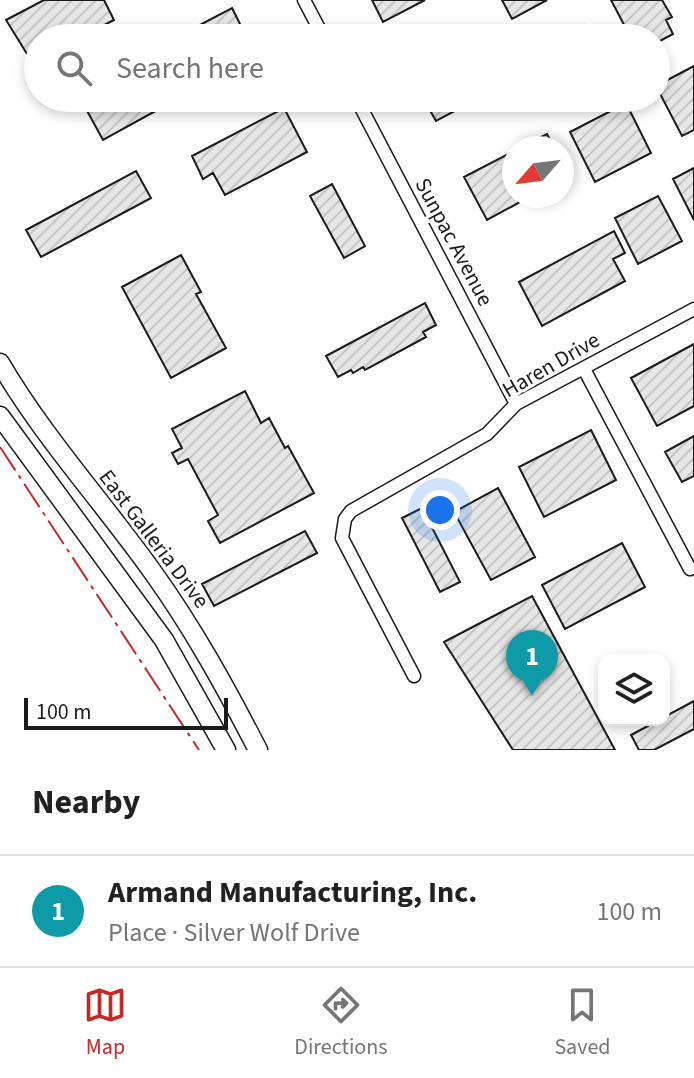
<!DOCTYPE html>
<meta charset="utf-8">
<style>
body{margin:0;font-family:"Source Sans 3",sans-serif;background:#f6f6f6;color:#202124}
.controls{position:absolute;right:24px;bottom:24px;display:grid;overflow:hidden;border-radius:16px;box-shadow:0 4px 12px #0003}
.controls button{width:72px;height:72px;display:grid;place-items:center;padding:0;border:0;border-bottom:2px solid #e0e0e0;background:#fff;color:#202124;font:40px sans-serif}
.compass{position:absolute;left:502px;top:136px;width:72px;height:72px;border-radius:50%;background:#fff;box-shadow:0 4px 12px #0003;rotate:242deg}
.scale{position:absolute;left:24px;bottom:20px;width:204px;box-sizing:border-box;padding-left:8px;border:4px solid #1a1a1a;border-top:0;font-size:22px;line-height:28px;white-space:nowrap;color:#1a1a1a;-webkit-text-stroke:6px #fff;paint-order:stroke}
.you{position:absolute;left:440px;top:510px;width:28px;height:28px;margin:-20px;border:6px solid #fff;border-radius:50%;background:#1a73e8;box-shadow:0 0 0 12px #1a73e833}
.badge{display:grid;place-items:center;width:52px;height:52px;border-radius:50%;background:#c62828;color:#fff;font-size:26px;font-weight:700}
.pin{position:absolute;translate:-50% -66px;filter:drop-shadow(0 2px 4px #0008)}
.pin::after{content:'';position:absolute;top:42px;width:28px;height:24px;background:inherit;clip-path:polygon(0 0,100% 0,50% 100%)}
.list{margin:0;padding:0;list-style:none}
h2{display:flex;justify-content:space-between;align-items:center;height:104px;margin:0;padding:0 32px;font-size:34px}
h2 small{font-size:26px;font-weight:400;color:#757577}
.list li{display:grid;grid-template-columns:52px 1fr auto;gap:24px;align-items:center;box-sizing:border-box;height:112px;padding:0 32px;border-top:2px solid #e0e0e0}
.list b{display:block;font-size:30px;white-space:nowrap}
.list p{margin:0;font-size:26px;white-space:nowrap;color:#757577}
.list em{font-size:26px;font-style:normal;color:#757577}
.icon{flex:none;width:44px;height:44px;fill:none;stroke:currentColor;stroke-width:2;stroke-linecap:round;stroke-linejoin:round}
.map{position:relative;flex:none;width:694px;height:750px;overflow:hidden}
.search{position:absolute;background:#fff;box-shadow:0 4px 12px #0003;left:24px;right:24px;top:24px;height:88px;display:flex;align-items:center;gap:20px;box-sizing:border-box;padding:0 28px;border-radius:44px;color:#757577;font-size:30px}
.sheet{height:216px;background:#fff}
nav{display:flex;justify-content:space-around;align-items:center;box-sizing:border-box;height:112px;border-top:2px solid #e0e0e0;background:#fff;font-size:22px;color:#757577}
nav a{display:grid;justify-items:center;gap:4px}
nav .on{color:#c62828}
.map>svg:first-child{display:block}
</style>
<div class="map">
<svg width="694" height="750" viewBox="0 0 694 750">
<defs>
<pattern id="building-hatch" width="6" height="6" patternUnits="userSpaceOnUse" patternTransform="scale(2)"><rect width="6" height="6" fill="#e6e6e6"/><path d="M-1 1l2-2M0 6l6-6M5 7l2-2" fill="none" stroke="#c5c5c5"/></pattern>
</defs>
<rect width="100%" height="100%" fill="#fff"/>
<path fill="url(#building-hatch)" stroke="#1a1a1a" stroke-width="2" d="M 44,0 L 104,0 L 114,20 L 79,38 L 38,38 L 38,59 L 32,62 L 6,20 Z
M 372,0 L 425,0 L 383,22 Z
M 502,0 L 547,0 L 512,19 Z
M 611,0 L 662,0 L 672,17 L 666,20 L 673,34 L 656,43 L 656,38 L 631,38 Z
M 232,8 L 247,38 L 175,38 Z
M 584,25 L 591,38 L 560,38 Z
M 694,66 L 694,130 L 682,136 L 656,86 Z
M 80,98 L 156,98 L 161,108 L 103,140 Z
M 423,98 L 479,98 L 436,121 Z
M 626,103 L 651,153 L 595,182 L 570,132 Z
M 284,108 L 307,152 L 225,195 L 213,173 L 203,179 L 192,156 Z
M 547,134 L 554,148 L 519,148 Z
M 514,151 L 514,196 L 531,196 L 487,220 L 464,177 Z
M 694,168 L 694,220 L 673,179 Z
M 136,171 L 151,198 L 41,257 L 26,230 Z
M 332,184 L 365,246 L 344,258 L 310,196 Z
M 658,196 L 682,241 L 638,264 L 615,218 Z
M 614,231 L 625,253 L 613,259 L 625,281 L 542,326 L 519,282 Z
M 181,255 L 201,292 L 196,294 L 226,348 L 171,378 L 122,287 Z
M 425,303 L 436,325 L 423,332 L 426,337 L 365,370 L 363,367 L 353,373 L 351,370 L 338,377 L 326,356 Z
M 694,344 L 694,406 L 657,426 L 631,378 Z
M 245,391 L 261,423 L 269,418 L 285,448 L 288,446 L 314,493 L 220,543 L 208,521 L 218,515 L 188,459 L 178,464 L 172,453 L 182,448 L 172,429 Z
M 591,430 L 616,480 L 544,517 L 519,467 Z
M 694,436 L 694,476 L 682,482 L 665,452 Z
M 498,488 L 535,557 L 491,580 L 454,512 Z
M 422,508 L 460,582 L 440,592 L 402,518 Z
M 305,531 L 317,553 L 214,606 L 202,584 Z
M 622,543 L 645,587 L 565,629 L 542,585 Z
M 532,596 L 615,750 L 513,750 L 444,642 Z
M 694,701 L 694,729 L 654,750 L 639,750 L 631,735 L 659,720 L 664,720 L 664,717 Z"/>
<g fill="none" stroke-linecap="round" stroke-linejoin="round">
<g stroke="#1a1a1a" stroke-width="15">
<path id="street" d="M 304,0 L 324,38
M 356,98 L 516,404
M 584,369 L 690,569
M 414,676 L 342,538 L 345,519 L 351,511 L 487,434 L 516,404 L 694,309"/>
</g>
<g stroke="#1a1a1a" stroke-width="21">
<path id="secondary" d="M 0,363 C 44,438 102,501 152,571 C 193,628 226,688 258,750
M 0,416 L 164,640 L 226,750"/>
</g>
<use href="#street" stroke="#fff" stroke-width="12"/>
<use href="#secondary" stroke="#fff" stroke-width="18"/>
<path stroke="#c62828" stroke-width="2" stroke-dasharray="28 6 4 6" stroke-linecap="butt" d="M 0,447 L 199,750"/>
</g>
<g text-anchor="middle" dominant-baseline="central" stroke-width="6" stroke-linejoin="round" paint-order="stroke">
<g font-size="22" fill="#1a1a1a" stroke="#fff">
<text transform="translate(454 242) rotate(62)">Sunpac Avenue</text>
<text transform="translate(551 365) rotate(-30)">Haren Drive</text>
<text transform="translate(154 539) rotate(53)">East Galleria Drive</text>
</g>
</g>
</svg>
<div class="controls">
<button><svg class="icon" aria-label="layers" viewBox="0 0 24 24"><path d="M12 4l9 5-9 5-9-5zM3 14l9 5 9-5"/></svg></button>
</div>
<svg class="compass" viewBox="-18 -18 36 36"><path d="M0-13l5 13h-10z" fill="#e53935"/><path d="M0 13l5-13h-10z" fill="#757577"/></svg>
<div class="scale">100 m</div>
<div class="you"></div>
<div class="pin badge" style="left:532px;top:696px;background:#0f9aa8">1</div>
<div class="search"><svg class="icon" aria-label="search" viewBox="0 0 24 24"><circle cx="10" cy="10" r="6"/><path d="M15 15l6 6"/></svg>Search here</div>
</div>
<section class="sheet">
<h2>Nearby<small></small></h2>
<ul class="list">
<li><span class="badge" style="background:#0f9aa8">1</span><div><b>Armand Manufacturing, Inc.</b><p>Place · Silver Wolf Drive</p></div><em>100 m</em></li>
</ul>
</section>
<nav>
<a class="on"><svg class="icon" aria-label="map" viewBox="0 0 24 24"><path d="M3 6l6-2 6 2 6-2v14l-6 2-6-2-6 2zM9 4v14M15 6v14"/></svg>Map</a>
<a><svg class="icon" aria-label="directions" viewBox="0 0 24 24"><path d="M12 3l9 9-9 9-9-9zM9 14v-3h6M13 9l2 2-2 2"/></svg>Directions</a>
<a><svg class="icon" aria-label="saved" viewBox="0 0 24 24"><path d="M7 4h10v16l-5-4-5 4z"/></svg>Saved</a>
</nav>
